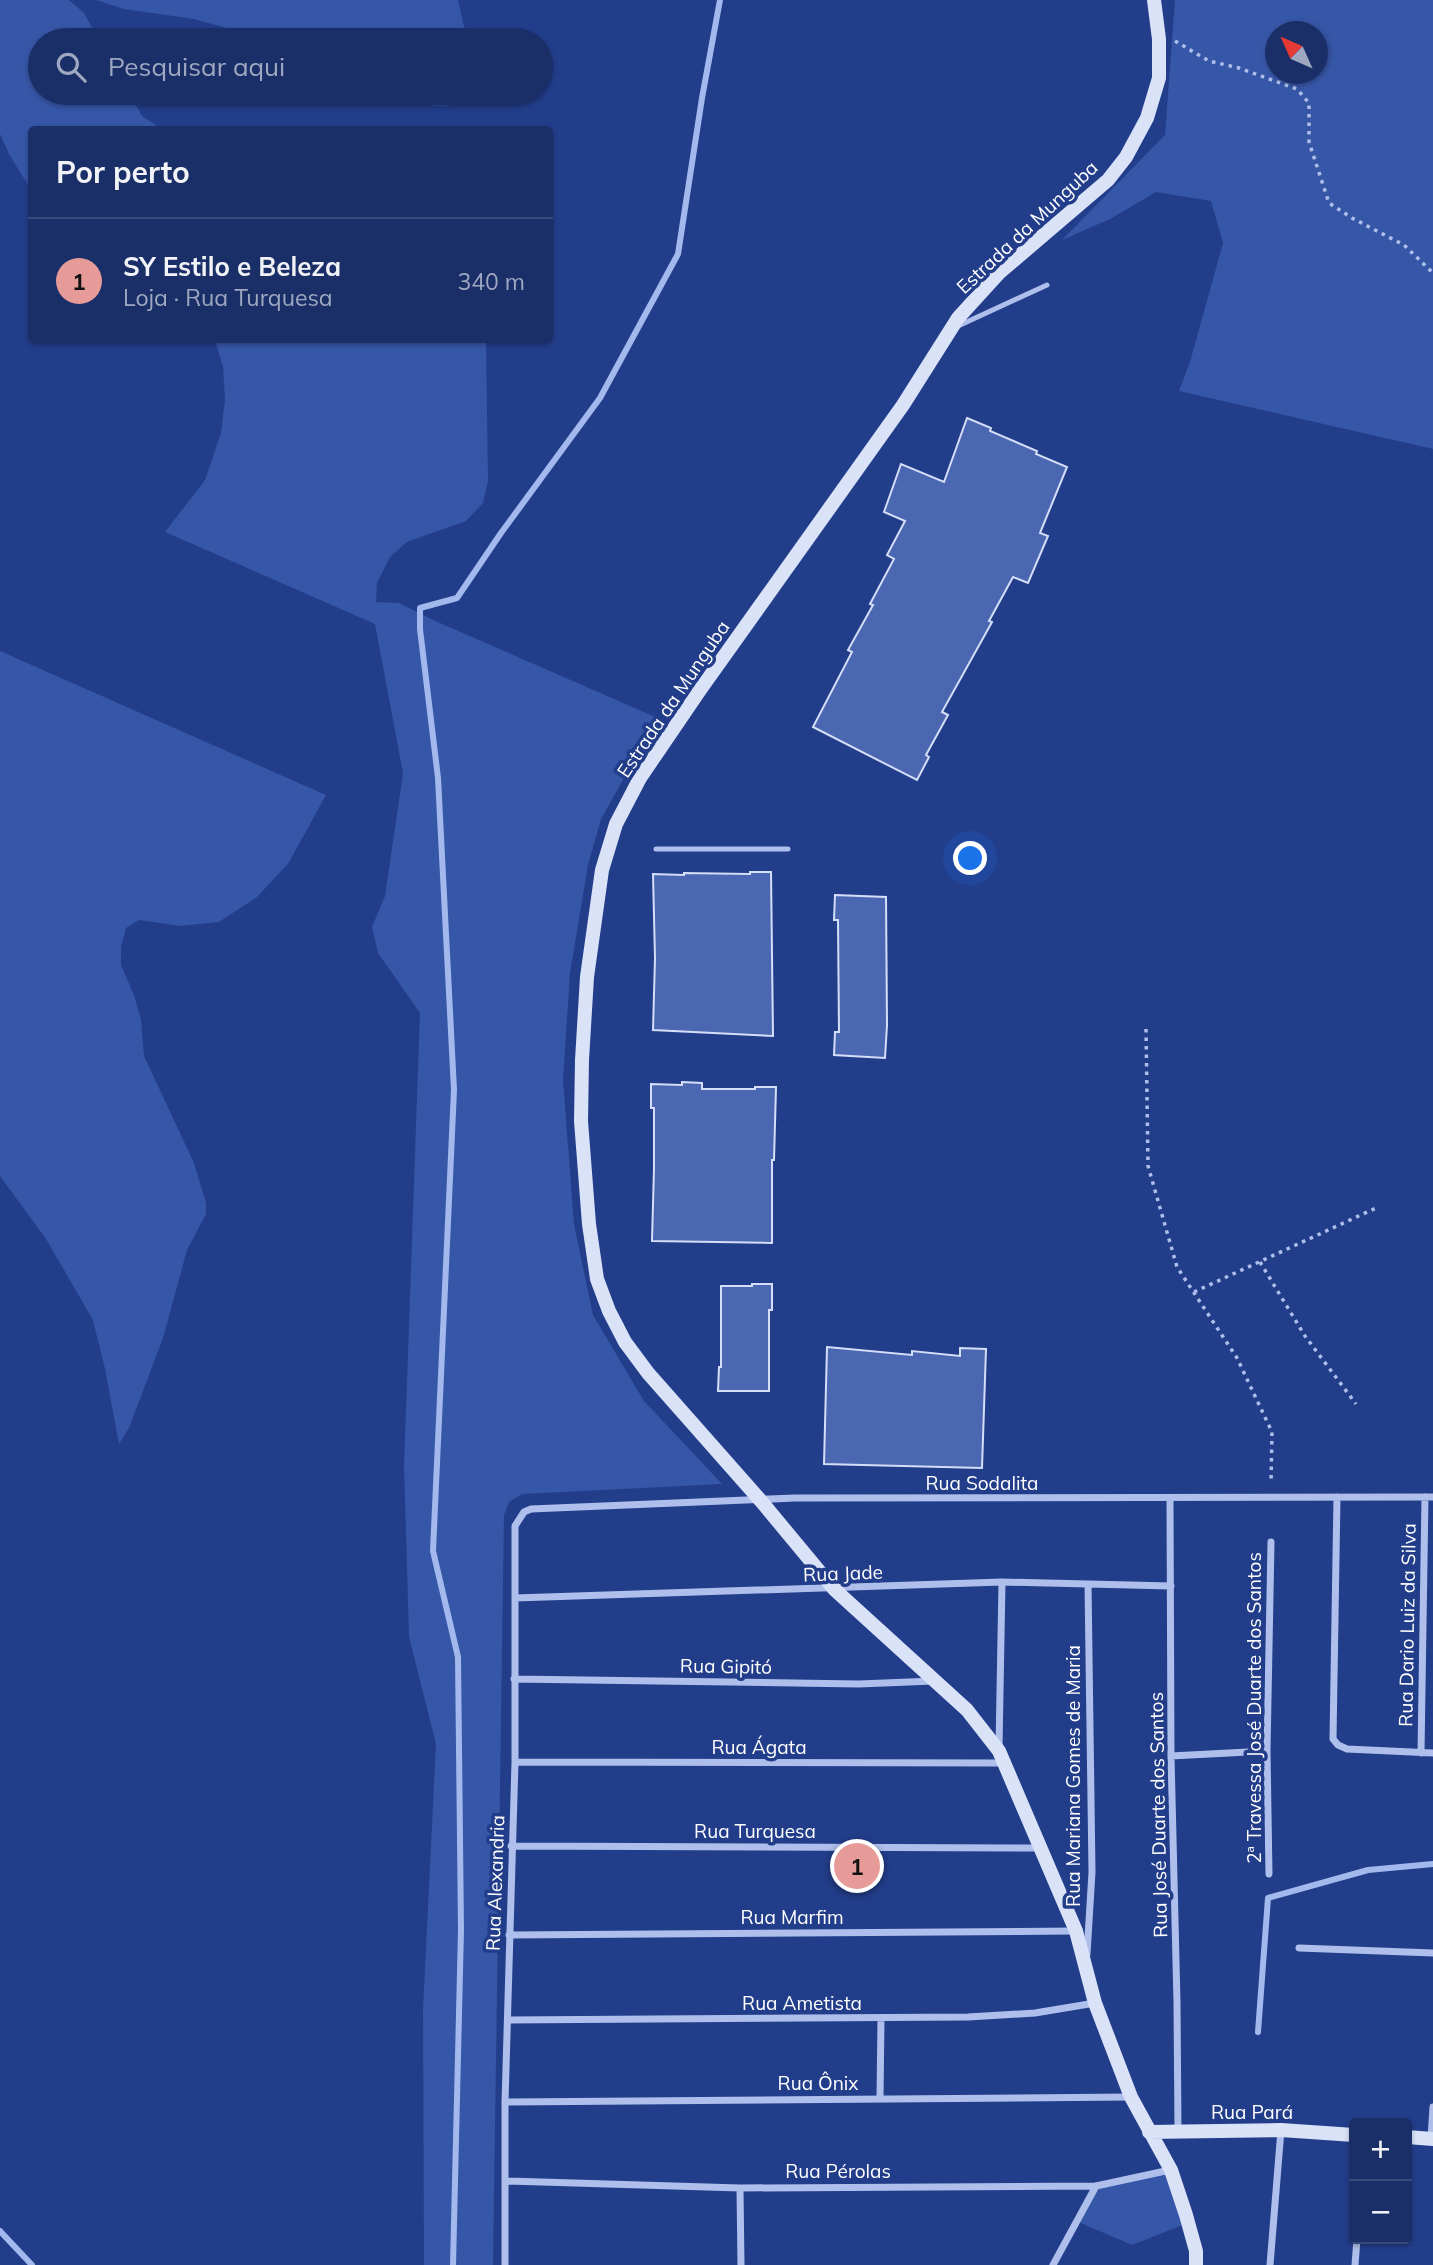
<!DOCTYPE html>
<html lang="pt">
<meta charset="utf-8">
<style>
body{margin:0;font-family:Mulish,sans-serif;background:#23366e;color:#f1f3f6}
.controls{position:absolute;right:21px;bottom:21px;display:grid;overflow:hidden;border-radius:7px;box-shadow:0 2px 5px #0004}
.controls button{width:63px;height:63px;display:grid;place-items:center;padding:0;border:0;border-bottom:2px solid #384a7c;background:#1a2e68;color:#f1f3f6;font:35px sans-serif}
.compass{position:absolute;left:1265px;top:21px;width:63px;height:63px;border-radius:50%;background:#1a2e68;box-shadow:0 2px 5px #0004;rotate:315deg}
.you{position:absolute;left:971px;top:859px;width:24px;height:24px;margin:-18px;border:5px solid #fff;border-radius:50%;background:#1a73e8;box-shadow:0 0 0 10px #1a73e833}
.badge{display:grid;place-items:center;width:46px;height:46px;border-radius:50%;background:#e69b98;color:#111;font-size:23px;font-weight:700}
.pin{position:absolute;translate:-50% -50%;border:4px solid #fff;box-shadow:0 2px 7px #0006}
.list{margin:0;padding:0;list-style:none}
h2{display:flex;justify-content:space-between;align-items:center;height:91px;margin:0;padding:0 28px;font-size:30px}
h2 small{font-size:23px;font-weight:400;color:#9fa8c0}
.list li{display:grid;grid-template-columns:46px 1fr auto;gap:21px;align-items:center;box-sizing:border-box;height:126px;padding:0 28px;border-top:2px solid #384a7c}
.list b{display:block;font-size:26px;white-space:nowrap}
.list p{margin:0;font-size:23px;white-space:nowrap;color:#9fa8c0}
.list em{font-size:23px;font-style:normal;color:#9fa8c0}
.icon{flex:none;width:38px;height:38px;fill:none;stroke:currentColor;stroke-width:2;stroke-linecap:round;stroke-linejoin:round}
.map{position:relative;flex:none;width:1433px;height:2265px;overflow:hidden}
.search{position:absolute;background:#1a2e68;box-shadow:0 2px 5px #0004;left:28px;top:28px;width:525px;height:77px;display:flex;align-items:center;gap:18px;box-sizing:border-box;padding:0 24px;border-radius:38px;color:#9fa8c0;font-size:26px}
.panel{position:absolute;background:#1a2e68;box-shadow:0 2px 5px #0004;left:28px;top:126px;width:525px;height:217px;border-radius:7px}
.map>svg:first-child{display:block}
</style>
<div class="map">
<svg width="1433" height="2265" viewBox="0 0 1433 2265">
<rect width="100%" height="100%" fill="#223d8a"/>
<path fill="#3656a7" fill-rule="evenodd" d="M 0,0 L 69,0 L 84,13 L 99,40 L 40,40 L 40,93 L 129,93 L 142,116 L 162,129 L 32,130 L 31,190 L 9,154 L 0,134 Z
M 96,0 L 458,0 L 467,40 L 270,40 L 194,19 L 124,9 Z
M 1175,0 L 1433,0 L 1433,449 L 1179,391 L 1190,362 L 1223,243 L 1211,201 L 1156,192 L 1110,219 L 1062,240 L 1165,135 ZM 1276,32 L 1318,32 L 1318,74 L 1276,74 Z
M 395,93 L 476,93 C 448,115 425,105 395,93 Z
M 215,340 L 486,340 L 488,481 L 483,503 L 466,521 L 407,542 L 390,557 L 377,583 L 376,602 L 399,603 L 433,620 L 660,719 L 643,744 L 601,819 L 588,865 L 570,973 L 563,1080 L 574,1224 L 593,1315 L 644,1401 L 722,1484 L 522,1494 L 509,1502 L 504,1515 L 493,2265 L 424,2265 L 423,2009 L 436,1744 L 409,1637 L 404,1465 L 420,1013 L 378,953 L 372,927 L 385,896 L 403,773 L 375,624 L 165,532 L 205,480 L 221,433 L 225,399 L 223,367 Z
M 0,651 L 326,795 L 288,864 L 257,897 L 219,922 L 180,926 L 139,920 L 126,928 L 121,947 L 121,965 L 134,995 L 141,1020 L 144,1056 L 194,1163 L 206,1203 L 206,1214 L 187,1250 L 163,1338 L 129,1428 L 119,1444 L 105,1369 L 93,1320 L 46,1239 L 0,1176 Z
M 1171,2170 L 1188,2223 L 1132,2245 L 1076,2221 L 1096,2186 Z"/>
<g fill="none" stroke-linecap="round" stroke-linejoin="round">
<path stroke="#a3b8ec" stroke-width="6" d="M 1258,2032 L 1268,1898 L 1368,1870 L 1433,1864
M 0,2231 L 32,2265
M 453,2265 L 461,1930 L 458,1657 L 433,1551 L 454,1090 L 438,778 L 420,629 L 420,608 L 457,598 L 501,533 L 600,398 L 678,254 L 702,98 L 720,0"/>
</g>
<path fill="#4b67b2" stroke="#d4def8" stroke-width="2" d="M 967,418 L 991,428 L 990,431 L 1037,451 L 1036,454 L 1067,467 L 1040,533 L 1048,536 L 1028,583 L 1013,577 L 989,621 L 992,622 L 942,712 L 948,715 L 926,755 L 929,757 L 917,780 L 813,727 L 852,652 L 848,650 L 873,605 L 870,604 L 894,559 L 887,555 L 905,521 L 884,512 L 901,464 L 944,482 Z
M 750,872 L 771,872 L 773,1036 L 653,1030 L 655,958 L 653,874 L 684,875 L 684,873 L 750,874 Z
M 835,895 L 886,897 L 887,1025 L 885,1058 L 834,1055 L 835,1032 L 839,1032 L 838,920 L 834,920 Z
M 682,1082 L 702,1083 L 702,1089 L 755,1089 L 755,1087 L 776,1087 L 774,1160 L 772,1160 L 772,1243 L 652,1241 L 654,1168 L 654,1108 L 651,1108 L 651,1084 L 682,1085 Z
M 752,1284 L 772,1284 L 772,1310 L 769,1310 L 769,1391 L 718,1391 L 719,1367 L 721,1367 L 721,1286 L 752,1286 Z
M 827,1347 L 912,1355 L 912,1351 L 960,1356 L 960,1348 L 986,1349 L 982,1468 L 824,1464 Z"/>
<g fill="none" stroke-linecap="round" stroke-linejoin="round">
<path stroke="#afbfeb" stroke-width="3.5" stroke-dasharray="3.5 5" stroke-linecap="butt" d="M 1175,41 L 1209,61 L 1239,68 L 1297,89 L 1309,103 L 1309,142 L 1329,203 L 1352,218 L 1404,245 L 1433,273
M 1146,1029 L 1148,1166 L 1177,1267 L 1237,1358 L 1272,1432 L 1271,1483
M 1260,1262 L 1305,1336 L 1356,1404
M 1194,1292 L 1376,1208"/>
<path stroke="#afbfeb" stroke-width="5" d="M 958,326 L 1047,285
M 656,849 L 788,849"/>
<path stroke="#afbfeb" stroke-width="7" d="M 1337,1497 L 1333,1739 L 1338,1745 L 1347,1749 L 1433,1753
M 1170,1498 L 1171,1756 L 1177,2002 L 1178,2131
M 515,1598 L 1002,1582 L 1171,1586
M 514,1679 L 859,1684 L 934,1681
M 999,1747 L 1002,1582
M 1421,1753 L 1425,1497
M 1171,1756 L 1267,1751
M 515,1762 L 1003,1763
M 511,1846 L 1042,1848
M 1269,1874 L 1267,1751 L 1271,1542
M 509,1935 L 1075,1931
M 1299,1948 L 1433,1953
M 1087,1954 L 1092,1872 L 1088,1584
M 508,2020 L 968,2017 L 1035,2013 L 1095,2003
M 880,2098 L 881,2019
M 505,2102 L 1131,2097
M 1431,2138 L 1433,2107
M 505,2181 L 740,2188 L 1096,2186 L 1170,2170
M 740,2188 L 741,2265
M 505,2265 L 505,2102 L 515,1762 L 515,1526 L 524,1512 L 531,1509 L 795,1498 L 1433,1497
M 1053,2265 L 1096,2186
M 1270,2265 L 1281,2130
M 1355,2265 L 1357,2239"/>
<path stroke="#dae2f8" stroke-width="14" d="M 1154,0 L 1159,39 L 1159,78 L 1147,118 L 1126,157 L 1108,180 L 999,273 L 958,318 L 903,405 L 700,690 L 640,778 L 616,824 L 602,870 L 587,977 L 582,1060 L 581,1121 L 589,1224 L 597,1279 L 609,1311 L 625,1342 L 648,1373 L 761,1501 L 834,1589 L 967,1710 L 999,1751 L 1076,1931 L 1095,2003 L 1131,2097 L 1171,2170 L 1186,2215 L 1196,2251 L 1196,2265
M 1149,2132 L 1281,2130 L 1354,2135
M 1407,2137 L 1433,2139"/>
</g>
<g text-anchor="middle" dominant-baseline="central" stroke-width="7" stroke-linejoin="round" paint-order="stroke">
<g font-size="19" fill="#fff" stroke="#223d8a">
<text transform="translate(1027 227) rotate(-43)">Estrada da Munguba</text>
<text transform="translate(673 699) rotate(-56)">Estrada da Munguba</text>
<text x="982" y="1483">Rua Sodalita</text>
<text transform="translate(843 1573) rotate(-2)">Rua Jade</text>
<text transform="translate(1407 1625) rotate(-89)">Rua Dario Luiz da Silva</text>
<text transform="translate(726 1666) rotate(1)">Rua Gipitó</text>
<text transform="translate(1254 1708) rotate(-90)">2ª Travessa José Duarte dos Santos</text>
<text x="759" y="1747">Rua Ágata</text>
<text transform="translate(1073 1776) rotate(-90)">Rua Mariana Gomes de Maria</text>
<text transform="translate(1158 1815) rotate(-91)">Rua José Duarte dos Santos</text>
<text x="755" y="1831">Rua Turquesa</text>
<text transform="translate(495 1883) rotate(-88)">Rua Alexandria</text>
<text x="792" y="1917">Rua Marfim</text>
<text x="802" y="2003">Rua Ametista</text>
<text x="818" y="2083">Rua Ônix</text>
<text x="1252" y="2112">Rua Pará</text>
<text x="838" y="2171">Rua Pérolas</text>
</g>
</g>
</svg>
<div class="controls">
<button>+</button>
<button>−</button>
</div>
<svg class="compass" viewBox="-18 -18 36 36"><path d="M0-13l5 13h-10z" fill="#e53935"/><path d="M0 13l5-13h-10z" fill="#9fa8c0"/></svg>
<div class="you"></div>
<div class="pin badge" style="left:857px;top:1866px">1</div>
<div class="search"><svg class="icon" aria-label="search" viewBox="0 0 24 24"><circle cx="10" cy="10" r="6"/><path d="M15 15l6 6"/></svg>Pesquisar aqui</div>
<section class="panel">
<h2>Por perto<small></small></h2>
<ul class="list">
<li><span class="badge">1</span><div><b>SY Estilo e Beleza</b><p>Loja · Rua Turquesa</p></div><em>340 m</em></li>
</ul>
</section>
</div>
